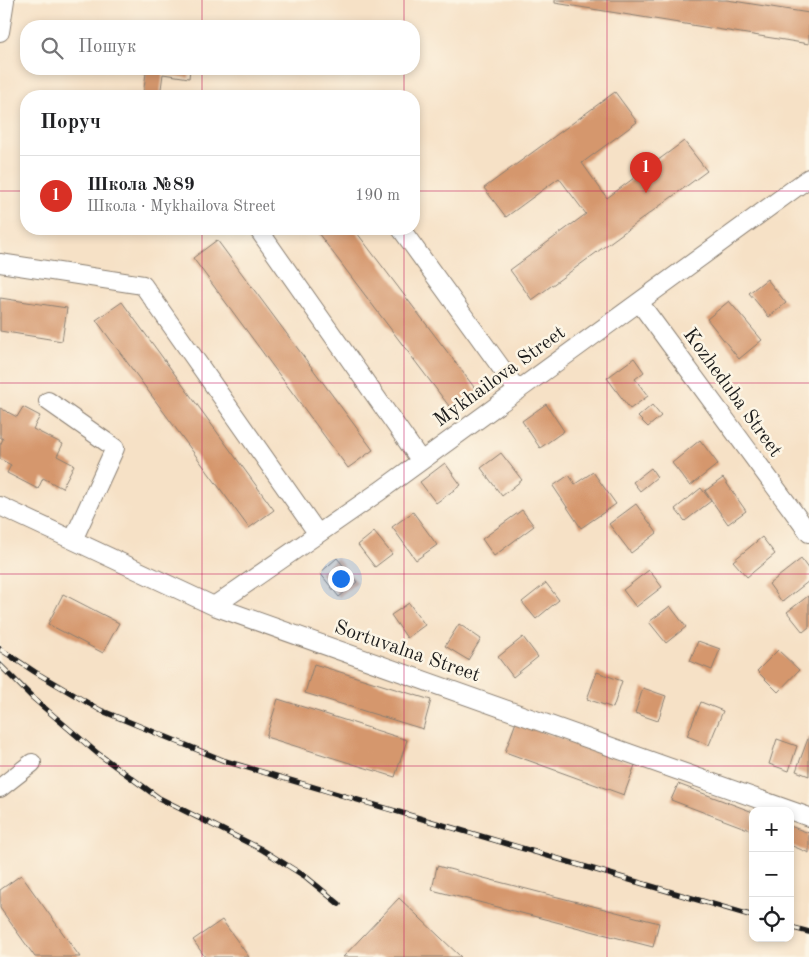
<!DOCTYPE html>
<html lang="uk">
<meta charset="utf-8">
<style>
body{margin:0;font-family:"Old Standard TT",serif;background:#f6f6f6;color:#202124}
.controls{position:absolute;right:15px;bottom:15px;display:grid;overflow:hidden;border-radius:10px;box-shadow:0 2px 8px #0003}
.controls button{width:45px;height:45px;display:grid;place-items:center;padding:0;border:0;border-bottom:1px solid #e0e0e0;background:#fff;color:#202124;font:25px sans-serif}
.you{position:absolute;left:340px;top:578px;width:18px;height:18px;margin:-12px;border:4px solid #fff;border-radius:50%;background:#1a73e8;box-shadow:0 0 0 8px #1a73e833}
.badge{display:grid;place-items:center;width:32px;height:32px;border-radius:50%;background:#d93025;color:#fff;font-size:16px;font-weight:700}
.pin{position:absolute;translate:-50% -41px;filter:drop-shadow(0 1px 2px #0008)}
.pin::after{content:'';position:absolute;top:26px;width:18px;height:15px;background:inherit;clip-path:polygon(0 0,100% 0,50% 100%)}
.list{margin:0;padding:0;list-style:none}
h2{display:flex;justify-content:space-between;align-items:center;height:65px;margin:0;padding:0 20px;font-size:21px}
h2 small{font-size:16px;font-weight:400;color:#757577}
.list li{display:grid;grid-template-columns:32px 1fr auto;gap:15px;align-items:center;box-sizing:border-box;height:80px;padding:0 20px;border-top:1px solid #e0e0e0}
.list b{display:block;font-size:19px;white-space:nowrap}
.list p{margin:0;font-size:16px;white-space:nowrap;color:#757577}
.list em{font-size:16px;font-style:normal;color:#757577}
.icon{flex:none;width:28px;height:28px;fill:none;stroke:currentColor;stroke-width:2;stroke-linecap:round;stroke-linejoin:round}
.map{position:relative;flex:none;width:809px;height:957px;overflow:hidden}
.search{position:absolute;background:#fff;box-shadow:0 2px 8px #0003;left:20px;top:20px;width:400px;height:55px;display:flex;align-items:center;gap:12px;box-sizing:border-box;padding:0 18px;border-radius:20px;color:#757577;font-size:19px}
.panel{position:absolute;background:#fff;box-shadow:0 2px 8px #0003;left:20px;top:90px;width:400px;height:145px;border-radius:20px}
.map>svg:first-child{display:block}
</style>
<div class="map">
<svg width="809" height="957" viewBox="0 0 809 957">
<rect width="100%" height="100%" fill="#fcf5e5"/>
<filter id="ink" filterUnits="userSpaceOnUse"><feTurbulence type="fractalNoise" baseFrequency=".02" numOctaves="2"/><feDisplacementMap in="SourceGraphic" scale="10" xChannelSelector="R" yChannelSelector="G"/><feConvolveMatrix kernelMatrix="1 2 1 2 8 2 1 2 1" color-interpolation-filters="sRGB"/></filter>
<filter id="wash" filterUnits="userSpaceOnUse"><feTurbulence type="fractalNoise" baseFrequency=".0096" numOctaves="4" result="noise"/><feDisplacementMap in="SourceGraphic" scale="20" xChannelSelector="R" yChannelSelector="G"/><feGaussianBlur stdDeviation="1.12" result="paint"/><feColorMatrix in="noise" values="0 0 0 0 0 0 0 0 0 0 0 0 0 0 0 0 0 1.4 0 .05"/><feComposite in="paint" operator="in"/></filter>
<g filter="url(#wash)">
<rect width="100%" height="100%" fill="#f6e1c6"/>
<g id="blocks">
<path fill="#d5976d" d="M 555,0 L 727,0 L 809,13 L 809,44 L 555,3 Z
M 126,69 L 190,69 L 189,78 L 163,74 L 160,96 L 143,96 L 146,73 L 126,70 Z
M 615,92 L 637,122 L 582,163 L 607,198 L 684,141 L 707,171 L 532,300 L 510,270 L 586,214 L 559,178 L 506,217 L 484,188 Z
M 315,229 L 354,229 L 477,391 L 452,410 Z
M 217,240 L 373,450 L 348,468 L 193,258 Z
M 767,279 L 786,303 L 769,317 L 749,293 Z
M 0,298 L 67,308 L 62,341 L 0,331 Z
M 729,301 L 762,340 L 739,359 L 707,319 Z
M 122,302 L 274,510 L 249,528 L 96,320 Z
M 634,358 L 644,372 L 635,379 L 648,396 L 630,409 L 607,378 Z
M 546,404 L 564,431 L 540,448 L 522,421 Z
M 652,405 L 661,416 L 648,427 L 638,417 Z
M 23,407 L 40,416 L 33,429 L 63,444 L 57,456 L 74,465 L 62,488 L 43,478 L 38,489 L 7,473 L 11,465 L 0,459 L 0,445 L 3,439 L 0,437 L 0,408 L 17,417 Z
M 700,440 L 718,464 L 690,486 L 672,463 Z
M 501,453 L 522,480 L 502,496 L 481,468 Z
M 445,463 L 461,485 L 436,503 L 420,482 Z
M 651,468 L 657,477 L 640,491 L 633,482 Z
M 593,472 L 616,504 L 581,528 L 553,486 L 569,475 L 575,484 Z
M 723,478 L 746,511 L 728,524 L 705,491 Z
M 701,488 L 711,501 L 685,521 L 675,509 Z
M 636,504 L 657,533 L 631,553 L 609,524 Z
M 522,510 L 534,526 L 494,556 L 482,539 Z
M 413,512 L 437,545 L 416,560 L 392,527 Z
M 374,532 L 392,554 L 375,567 L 358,545 Z
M 762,537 L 775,554 L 747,577 L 733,561 Z
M 337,558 L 357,582 L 339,597 L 320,573 Z
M 801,559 L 809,570 L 809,581 L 782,602 L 769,584 Z
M 649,570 L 662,587 L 636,607 L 623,590 Z
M 546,583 L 559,600 L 536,619 L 522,602 Z
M 63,594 L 119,623 L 103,653 L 48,624 Z
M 808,596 L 809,598 L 809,627 L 803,632 L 787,612 Z
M 409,603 L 425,625 L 407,638 L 391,615 Z
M 670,606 L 686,627 L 666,643 L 649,622 Z
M 459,624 L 481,639 L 468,660 L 445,646 Z
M 523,637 L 538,657 L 513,677 L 498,657 Z
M 698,641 L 720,649 L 712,670 L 690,661 Z
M 778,650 L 799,670 L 778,692 L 757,671 Z
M 314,664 L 431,700 L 423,729 L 305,693 Z
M 597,672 L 622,681 L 613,708 L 587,699 Z
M 643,688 L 666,696 L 658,721 L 635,713 Z
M 278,699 L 407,740 L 395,777 L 266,737 Z
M 701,702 L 723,711 L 709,745 L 687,736 Z
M 516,722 L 635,765 L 624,795 L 505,752 Z
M 809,736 L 809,776 L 796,771 Z
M 777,739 L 797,746 L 789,771 L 769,764 Z
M 678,784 L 753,812 L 753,831 L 671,800 Z
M 790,826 L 809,833 L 809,853 L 790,845 Z
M 437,866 L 659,923 L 653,947 L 432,890 Z
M 21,875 L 80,957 L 35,957 L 0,908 L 0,890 Z
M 399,898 L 461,957 L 343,957 Z
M 222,920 L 249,957 L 205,957 L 193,940 Z"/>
</g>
</g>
<g filter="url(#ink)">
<use href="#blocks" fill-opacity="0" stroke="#897e71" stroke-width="1"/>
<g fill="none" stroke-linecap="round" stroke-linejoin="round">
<g stroke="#897e71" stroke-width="20">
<path id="minor" d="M 0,32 L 5,0
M 258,229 L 421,461
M 401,229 L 518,391
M 0,263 L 143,285 L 318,534
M 639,302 L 809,533
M 48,401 L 115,448 L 73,540
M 0,506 L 214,606 L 809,817
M 214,606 L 380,491 L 809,178
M 0,788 L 32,763"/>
</g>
<use href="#minor" stroke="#fff" stroke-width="18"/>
<g stroke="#1c1c1c" stroke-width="5.5">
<path id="rail" d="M 0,649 L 35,672 L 100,710 L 225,761 L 753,916
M 0,665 L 33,698 L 97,753 L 159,798 L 261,849 L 306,877 L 339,904
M 790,927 L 809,932"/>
</g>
<use href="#rail" stroke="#fcf5e5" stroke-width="4" stroke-dasharray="11" stroke-linecap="butt"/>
</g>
</g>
<path fill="none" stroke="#c2185b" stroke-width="1" stroke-opacity="0.55" d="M 202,0 L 202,26M 404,0 L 404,26M 607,0 L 607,957M 202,69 L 202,96M 404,69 L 404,96M 0,191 L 26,191M 414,191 L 809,191M 202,229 L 202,957M 404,229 L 404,957M 0,383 L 809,383M 0,574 L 809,574M 0,766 L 809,766"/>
<g text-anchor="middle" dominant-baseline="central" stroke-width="5" stroke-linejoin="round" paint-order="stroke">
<g font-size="20" fill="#1c1c1c" stroke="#fcf5e5">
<text transform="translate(500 377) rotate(-36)">Mykhailova Street</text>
<text transform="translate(732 393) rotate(54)">Kozheduba Street</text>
<text transform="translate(407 652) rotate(19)">Sortuvalna Street</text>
</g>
</g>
</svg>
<div class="controls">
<button>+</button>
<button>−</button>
<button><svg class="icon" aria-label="locate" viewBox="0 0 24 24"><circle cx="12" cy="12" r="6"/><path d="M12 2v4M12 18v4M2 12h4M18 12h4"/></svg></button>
</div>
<div class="you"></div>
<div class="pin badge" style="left:646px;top:193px">1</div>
<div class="search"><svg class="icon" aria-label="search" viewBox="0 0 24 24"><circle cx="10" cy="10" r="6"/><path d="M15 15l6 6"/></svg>Пошук</div>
<section class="panel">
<h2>Поруч<small></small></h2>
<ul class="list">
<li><span class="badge">1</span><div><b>Школа №89</b><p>Школа · Mykhailova Street</p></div><em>190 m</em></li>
</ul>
</section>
</div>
